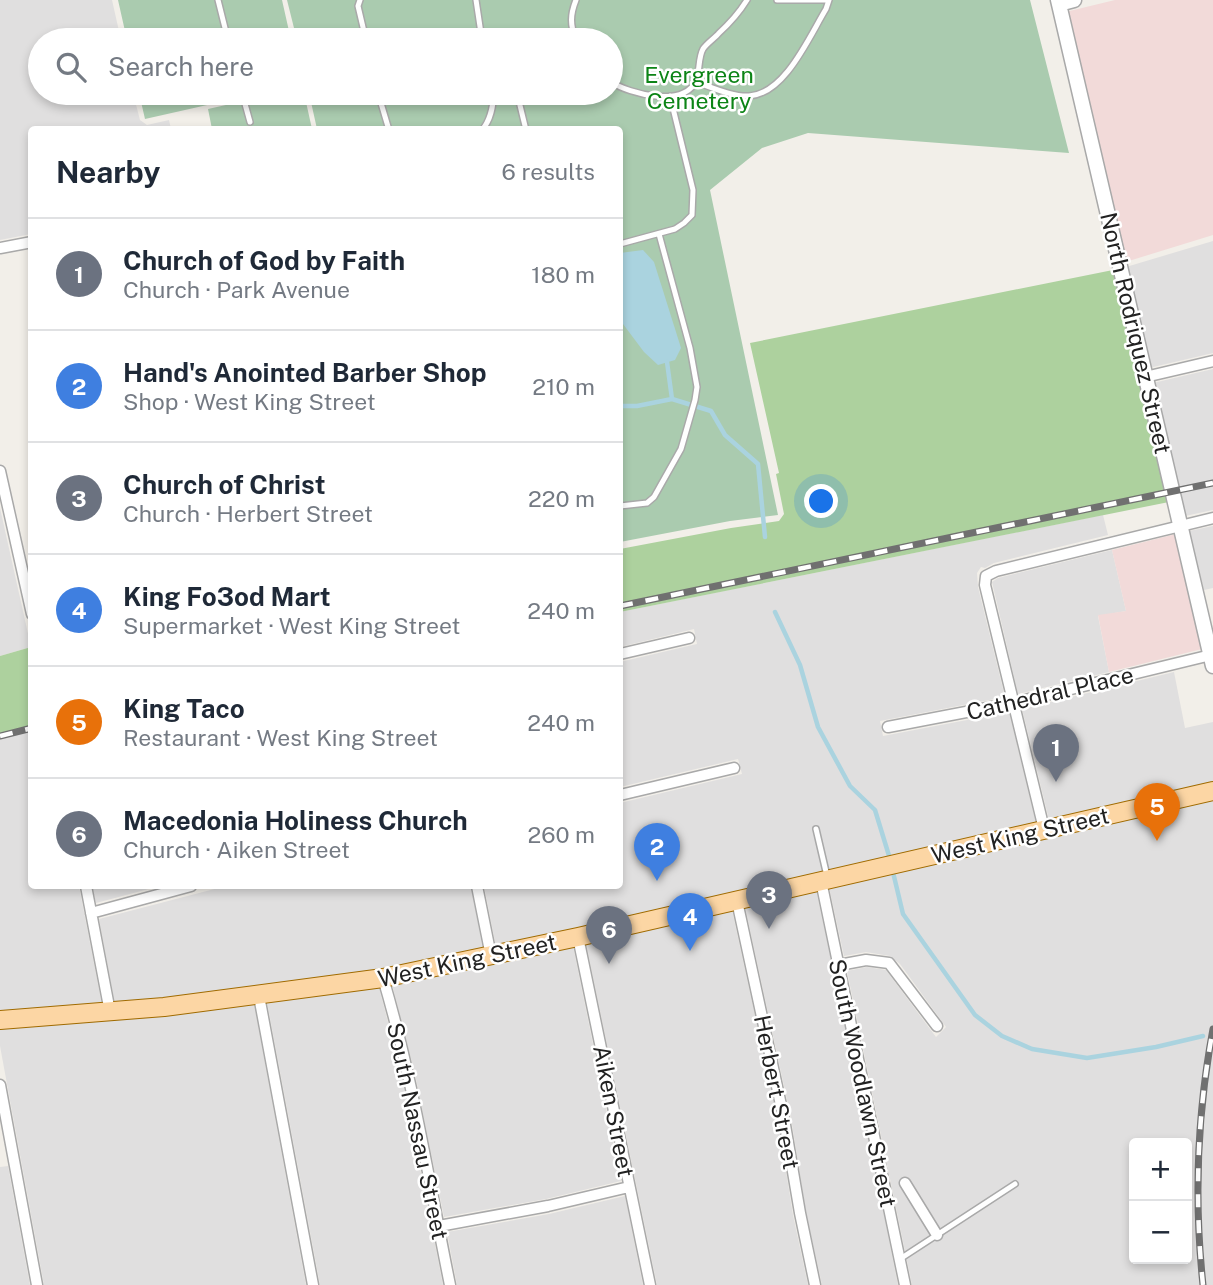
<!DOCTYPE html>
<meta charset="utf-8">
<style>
body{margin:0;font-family:"Public Sans",sans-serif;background:#f6f6f7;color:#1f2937}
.controls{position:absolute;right:21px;bottom:21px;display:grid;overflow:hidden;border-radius:7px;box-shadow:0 4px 10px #0003}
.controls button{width:63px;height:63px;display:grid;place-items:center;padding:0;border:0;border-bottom:2px solid #e0e1e3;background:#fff;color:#1f2937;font:35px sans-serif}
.you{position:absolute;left:822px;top:502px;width:24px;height:24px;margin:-18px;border:5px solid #fff;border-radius:50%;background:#1a73e8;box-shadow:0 0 0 10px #1a73e833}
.badge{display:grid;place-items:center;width:46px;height:46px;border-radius:50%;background:#db2777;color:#fff;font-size:23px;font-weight:700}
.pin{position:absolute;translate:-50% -58px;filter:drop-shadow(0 2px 4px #0008)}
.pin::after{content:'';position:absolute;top:37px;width:24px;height:21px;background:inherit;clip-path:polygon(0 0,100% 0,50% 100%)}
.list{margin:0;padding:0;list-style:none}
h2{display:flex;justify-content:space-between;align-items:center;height:91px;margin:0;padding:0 28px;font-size:30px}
h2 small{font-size:23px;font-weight:400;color:#747a83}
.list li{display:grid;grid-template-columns:46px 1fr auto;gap:21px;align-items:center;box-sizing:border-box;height:112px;padding:0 28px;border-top:2px solid #e0e1e3}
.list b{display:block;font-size:26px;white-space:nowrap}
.list p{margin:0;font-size:23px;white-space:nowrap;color:#747a83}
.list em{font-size:23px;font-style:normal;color:#747a83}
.icon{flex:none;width:38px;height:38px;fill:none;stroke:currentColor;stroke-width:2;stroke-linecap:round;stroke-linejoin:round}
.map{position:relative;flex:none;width:1213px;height:1285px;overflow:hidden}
.search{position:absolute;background:#fff;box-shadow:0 4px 10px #0003;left:28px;top:28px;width:595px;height:77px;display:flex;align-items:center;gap:18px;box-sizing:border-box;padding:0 24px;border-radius:38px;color:#747a83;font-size:26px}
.panel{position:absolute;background:#fff;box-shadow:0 4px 10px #0003;left:28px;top:126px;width:595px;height:763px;border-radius:7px}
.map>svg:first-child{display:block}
</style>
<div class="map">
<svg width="1213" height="1285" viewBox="0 0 1213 1285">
<rect width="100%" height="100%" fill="#f2efe9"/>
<path fill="#e0dfdf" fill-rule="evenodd" d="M 0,0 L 112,0 L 121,40 L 40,40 L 40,93 L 133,93 L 140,120 L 147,125 L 169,120 L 171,129 L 32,130 L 31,234 L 0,240 Z
M 1213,241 L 1213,353 L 1149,368 L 1126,267 Z
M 1213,369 L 1213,510 L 1185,516 L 1153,383 Z
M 0,508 L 31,647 L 0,656 Z
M 1103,515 L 1108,535 L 994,563 L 985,568 L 981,567 L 977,573 L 978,587 L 1005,697 L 880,721 L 883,736 L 1009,712 L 1036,823 L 496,947 L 484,886 L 620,886 L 620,803 L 742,774 L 738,759 L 620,787 L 620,662 L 697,644 L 694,629 L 620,647 L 620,612 Z
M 1213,526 L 1213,588 L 1204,590 L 1189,531 Z
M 1112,550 L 1126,611 L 1098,616 L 1109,672 L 1018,694 L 992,582 L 998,578 Z
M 1174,672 L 1185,728 L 1213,722 L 1213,783 L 1049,820 L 1022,709 Z
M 31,730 L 32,886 L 79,886 L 102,1005 L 0,1013 L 0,737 Z
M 1213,799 L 1213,1285 L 912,1285 L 847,971 L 867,967 L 886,970 L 936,1037 L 946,1027 L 900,964 L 890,956 L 866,952 L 844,956 L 829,887 ZM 1134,1143 L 1187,1143 L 1187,1259 L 1134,1259 Z
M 92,886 L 160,886 L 96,903 Z
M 226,886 L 471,886 L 483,950 L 388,969 L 258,988 L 115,1004 L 99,919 Z
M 816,890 L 855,1070 L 898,1285 L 822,1285 L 806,1212 L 791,1118 L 745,907 Z
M 732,910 L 778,1121 L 793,1215 L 808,1285 L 657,1285 L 586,943 Z
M 573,946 L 621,1181 L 546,1199 L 444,1217 L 415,1074 L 392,984 Z
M 379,987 L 402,1077 L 443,1285 L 320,1285 L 267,1002 Z
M 254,1004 L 306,1285 L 44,1285 L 0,1046 L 0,1028 L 105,1021 Z
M 8,1166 L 30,1285 L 0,1285 L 0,1167 Z
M 625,1196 L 643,1285 L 457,1285 L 447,1232 L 549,1214 Z"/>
<path fill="#f2dad9" d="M 1115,0 L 1213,0 L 1213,235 L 1119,264 L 1053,15 Z
M 1176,534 L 1202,649 L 1109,672 L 1098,615 L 1126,611 L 1112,550 Z"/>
<path fill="#add19e" d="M 1113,270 L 1169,502 L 620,612 L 620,549 L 731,528 L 779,521 L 784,514 L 776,474 L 779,473 L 750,343 Z
M 31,647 L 31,730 L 0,737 L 0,656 Z"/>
<path fill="#aacbaf" d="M 118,0 L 282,0 L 291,40 L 127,40 Z
M 287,0 L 1030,0 L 1069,153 L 808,133 L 762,148 L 710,190 L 778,515 L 730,521 L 620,542 L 620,130 L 317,129 L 309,93 L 611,93 L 611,40 L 297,40 Z
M 139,93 L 261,93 L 145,119 Z
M 280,93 L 304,93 L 312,129 L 212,129 L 208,109 Z"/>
<path fill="#aad3df" d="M 643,250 L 654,262 L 681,348 L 675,360 L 658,365 L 644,352 L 620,320 L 620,253 Z"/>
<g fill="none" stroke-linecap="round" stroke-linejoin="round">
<path stroke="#aad3df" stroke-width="4.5" d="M 667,362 L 672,399
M 620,406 L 637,406 L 672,399 L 711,411 L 725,435 L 758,464 L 765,537
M 775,612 L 800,665 L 818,727 L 850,786 L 875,810 L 890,859
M 892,868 L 903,914 L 975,1015 L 1002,1036 L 1032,1049 L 1087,1058 L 1156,1047 L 1203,1036"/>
<g stroke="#a9a9a9" stroke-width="8">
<path id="service" d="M 218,0 L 228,40
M 360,0 L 358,6 L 366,40
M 476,0 L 482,40
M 576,0 C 570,15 570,25 576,40
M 777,0 L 828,0
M 547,40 L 573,31
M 611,82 C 630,94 683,108 696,81 C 700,71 698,58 703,49 C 707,43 715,38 719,33 C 730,23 739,13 747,0
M 696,82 C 711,87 733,97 749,96 C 785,94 809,37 826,9 L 829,0
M 242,93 L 250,122
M 378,93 L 389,130
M 517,93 L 526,130
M 482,130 C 491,120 493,106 494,93
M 620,244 L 675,229 L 684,223 L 692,215 L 693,190 L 670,96
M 620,506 L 647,503 L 654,497 L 681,449 L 695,400 L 697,387 L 690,348 L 659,234
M 816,829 L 827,876
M 900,1259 L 1015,1184"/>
</g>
<g stroke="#a9a9a9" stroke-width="13">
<path id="minor" d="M 0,248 L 32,242
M 1145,377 L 1213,361
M 0,471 L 32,614
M 620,654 L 689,638
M 888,727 L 1013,703 L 1211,655
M 620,795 L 734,768
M 1044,829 L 985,585 L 986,576 L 996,571 L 1213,518
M 821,881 L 905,1285
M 86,886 L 110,1012
M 477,886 L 491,956
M 737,901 L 784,1119 L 800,1213 L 815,1285
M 91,913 L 191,886
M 578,937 L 650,1285
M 839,965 L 866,960 L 889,963 L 937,1026
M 383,978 C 413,1079 429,1182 450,1285
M 259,996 L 313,1285
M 0,1085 L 37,1285
M 905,1183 L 937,1235
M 439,1226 L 548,1206 L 629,1187"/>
</g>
<g stroke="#a9a9a9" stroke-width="17">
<path id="tertiary" d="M 1058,0 L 1213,666
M 1059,4 L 1074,0"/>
</g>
<g stroke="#a06b00" stroke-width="20">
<path id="primary" d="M 0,1020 L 164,1007 L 383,978 L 578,937 L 1213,791"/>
</g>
<use href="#service" stroke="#fff" stroke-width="5"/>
<use href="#minor" stroke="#fff" stroke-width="10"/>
<use href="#tertiary" stroke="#fff" stroke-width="14"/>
<use href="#primary" stroke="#fcd6a4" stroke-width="18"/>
<g stroke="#707070" stroke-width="7">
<path id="rail" d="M 620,606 L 1213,483
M 0,736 L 32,728
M 1203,1285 C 1194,1200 1197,1114 1213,1029"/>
</g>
<use href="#rail" stroke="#fff" stroke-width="4.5" stroke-dasharray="13" stroke-linecap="butt"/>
</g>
<g text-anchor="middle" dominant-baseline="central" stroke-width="5" stroke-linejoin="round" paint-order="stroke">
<g font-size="23" fill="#0c8416" stroke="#fff">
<text x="699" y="74">Evergreen<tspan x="699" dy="26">Cemetery</tspan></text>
</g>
<g font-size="23" fill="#222" stroke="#fff">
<text transform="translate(1136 333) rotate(77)">North Rodriquez Street</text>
<text transform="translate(1050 693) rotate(-13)">Cathedral Place</text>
<text transform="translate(1020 835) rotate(-13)">West King Street</text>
<text transform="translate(467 960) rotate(-12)">West King Street</text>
<text transform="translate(863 1083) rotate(78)">South Woodlawn Street</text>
<text transform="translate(777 1092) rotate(79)">Herbert Street</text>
<text transform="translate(614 1111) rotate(79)">Aiken Street</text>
<text transform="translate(418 1131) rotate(78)">South Nassau Street</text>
</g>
</g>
</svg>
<div class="controls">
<button>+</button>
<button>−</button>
</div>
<div class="you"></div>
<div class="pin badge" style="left:1056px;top:782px;background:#6b7280">1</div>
<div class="pin badge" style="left:657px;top:881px;background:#3f7fe0">2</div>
<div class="pin badge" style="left:769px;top:929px;background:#6b7280">3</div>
<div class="pin badge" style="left:690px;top:951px;background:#3f7fe0">4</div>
<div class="pin badge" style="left:1157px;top:841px;background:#e8710a">5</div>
<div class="pin badge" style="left:609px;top:964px;background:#6b7280">6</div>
<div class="search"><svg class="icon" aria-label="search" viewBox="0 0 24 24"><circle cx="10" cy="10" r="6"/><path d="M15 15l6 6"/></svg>Search here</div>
<section class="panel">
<h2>Nearby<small>6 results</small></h2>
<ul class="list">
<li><span class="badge" style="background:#6b7280">1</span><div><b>Church of God by Faith</b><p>Church · Park Avenue</p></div><em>180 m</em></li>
<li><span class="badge" style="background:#3f7fe0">2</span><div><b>Hand's Anointed Barber Shop</b><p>Shop · West King Street</p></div><em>210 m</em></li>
<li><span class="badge" style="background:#6b7280">3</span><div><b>Church of Christ</b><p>Church · Herbert Street</p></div><em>220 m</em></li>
<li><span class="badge" style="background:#3f7fe0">4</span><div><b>King Fo3od Mart</b><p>Supermarket · West King Street</p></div><em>240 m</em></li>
<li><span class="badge" style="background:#e8710a">5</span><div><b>King Taco</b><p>Restaurant · West King Street</p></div><em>240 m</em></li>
<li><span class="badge" style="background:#6b7280">6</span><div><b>Macedonia Holiness Church</b><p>Church · Aiken Street</p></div><em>260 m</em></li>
</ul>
</section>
</div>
